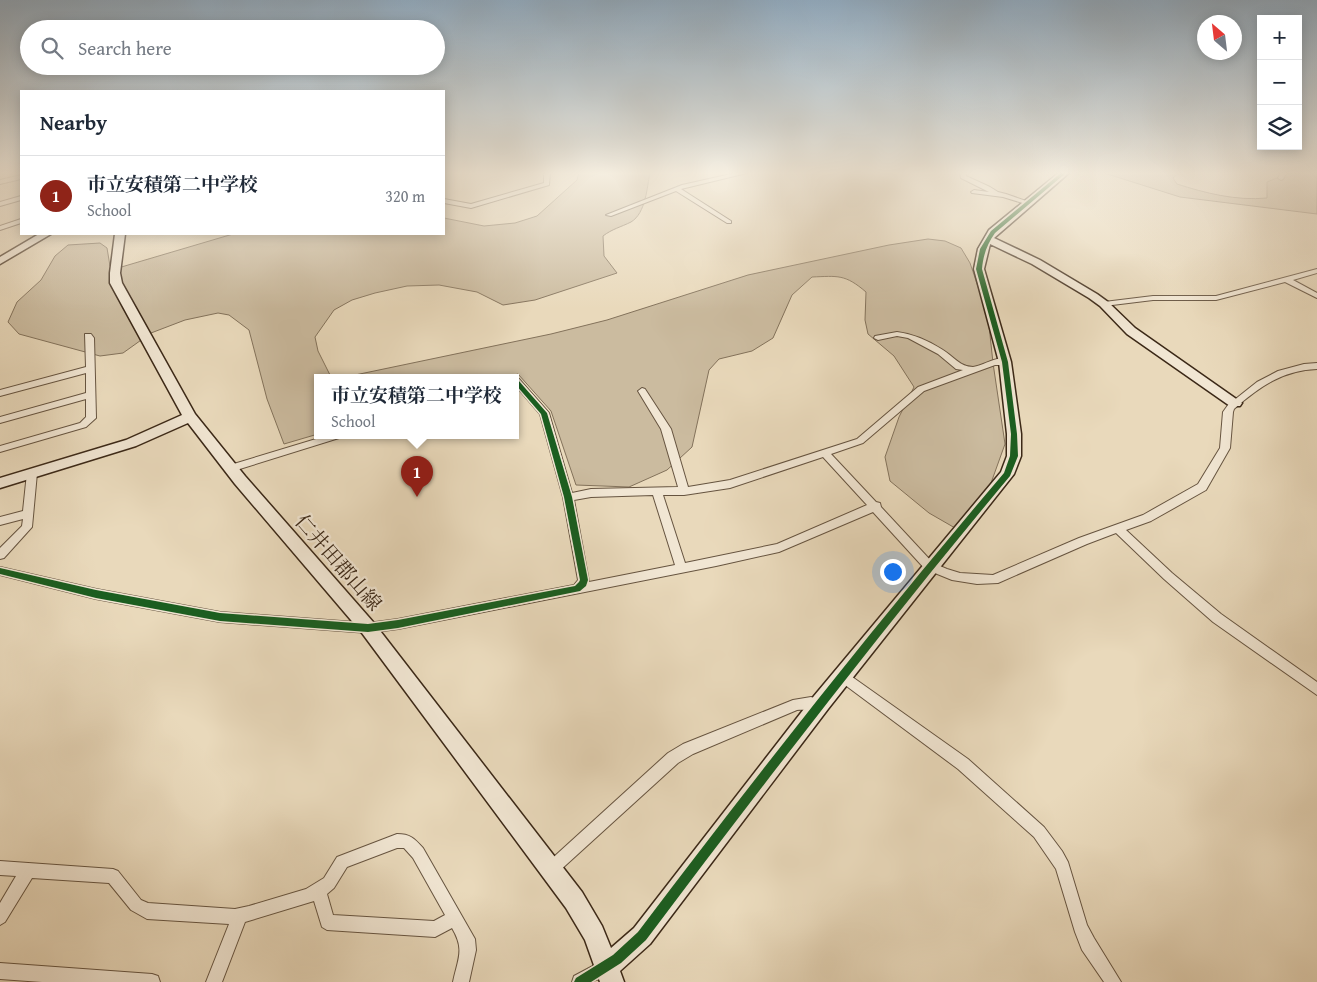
<!DOCTYPE html>
<meta charset="utf-8">
<style>
body{margin:0;font-family:"Gentium Book Plus","Noto Serif JP",serif;background:#f6f6f7;color:#1f2937}
.controls{position:absolute;right:15px;top:15px;display:grid;overflow:hidden;border-radius:0px;box-shadow:0 2px 12px #0003}
.controls button{width:45px;height:45px;display:grid;place-items:center;padding:0;border:0;border-bottom:1px solid #e0e1e3;background:#fff;color:#1f2937;font:25px sans-serif}
.compass{position:absolute;left:1197px;top:15px;width:45px;height:45px;border-radius:50%;background:#fff;box-shadow:0 2px 12px #0003;rotate:332deg}
.you{position:absolute;left:892px;top:571px;width:18px;height:18px;margin:-12px;border:4px solid #fff;border-radius:50%;background:#1a73e8;box-shadow:0 0 0 8px #1a73e833}
.badge{display:grid;place-items:center;width:32px;height:32px;border-radius:50%;background:#8f2418;color:#fff;font-size:16px;font-weight:700}
.pin{position:absolute;translate:-50% -41px;filter:drop-shadow(0 1px 2px #0008)}
.pin::after{content:'';position:absolute;top:26px;width:18px;height:15px;background:inherit;clip-path:polygon(0 0,100% 0,50% 100%)}
.popup{position:absolute;left:314px;top:374px;width:205px;height:65px;box-sizing:border-box;display:grid;place-content:center;border-radius:0px;background:#fff;filter:drop-shadow(0 1px 4px #0005);font-size:16px;white-space:nowrap;color:#747a83}
.popup b{font-size:19px;color:#1f2937}
.popup::after{content:'';position:absolute;left:50%;top:100%;margin-left:-10px;border:10px solid transparent;border-top-color:#fff}
.list{margin:0;padding:0;list-style:none}
h2{display:flex;justify-content:space-between;align-items:center;height:65px;margin:0;padding:0 20px;font-size:21px}
h2 small{font-size:16px;font-weight:400;color:#747a83}
.list li{display:grid;grid-template-columns:32px 1fr auto;gap:15px;align-items:center;box-sizing:border-box;height:80px;padding:0 20px;border-top:1px solid #e0e1e3}
.list b{display:block;font-size:19px;white-space:nowrap}
.list p{margin:0;font-size:16px;white-space:nowrap;color:#747a83}
.list em{font-size:16px;font-style:normal;color:#747a83}
.icon{flex:none;width:28px;height:28px;fill:none;stroke:currentColor;stroke-width:2;stroke-linecap:round;stroke-linejoin:round}
.map{position:relative;flex:none;width:1317px;height:982px;overflow:hidden}
.search{position:absolute;background:#fff;box-shadow:0 2px 12px #0003;left:20px;top:20px;width:425px;height:55px;display:flex;align-items:center;gap:12px;box-sizing:border-box;padding:0 18px;border-radius:28px;color:#747a83;font-size:19px}
.panel{position:absolute;background:#fff;box-shadow:0 2px 12px #0003;left:20px;top:90px;width:425px;height:145px;border-radius:0px}
.map>svg:first-child{display:block}
</style>
<div class="map">
<svg width="1317" height="982" viewBox="0 0 1317 982">
<rect width="100%" height="100%" fill="#e9d9bb"/>
<filter id="stains"><feTurbulence type="fractalNoise" baseFrequency=".004" numOctaves="4"/><feColorMatrix values="0 0 0 0 .2 0 0 0 0 .09 0 0 0 0 .02 0 0 0 .5 -.17"/></filter>
<radialGradient id="worn" r=".72"><stop offset=".6" stop-color="#630" stop-opacity="0"/><stop offset="1" stop-color="#630" stop-opacity=".3"/></radialGradient>
<path fill="#cbbb9f" stroke="#83725b" d="M 579,172 L 650,172 C 647,187 646,213 631,222 C 621,227 612,229 603,236 L 604,256 L 617,273 L 535,300 L 503,305 L 477,292 L 439,285 L 407,286 L 375,293 L 352,300 L 334,310 L 315,337 L 318,351 L 330,375 L 355,375 L 551,334 L 607,320 L 748,275 L 889,245 L 928,239 L 945,241 L 961,248 L 970,263 L 988,316 L 993,363 L 1005,444 L 977,522 L 962,532 L 929,513 L 890,481 L 885,457 L 899,417 L 914,387 L 894,356 L 868,334 L 865,320 L 866,292 C 845,274 838,276 812,277 L 792,295 L 773,338 L 752,351 L 719,359 L 709,370 L 692,447 L 667,470 L 629,487 L 576,485 L 551,411 L 518,374 L 504,378 L 318,378 L 318,434 L 284,444 L 267,399 L 249,330 L 229,315 L 218,313 L 185,320 L 151,333 L 123,353 L 100,356 L 19,334 L 8,322 L 17,302 L 41,280 L 55,256 L 68,245 L 100,243 L 107,248 L 110,266 L 118,268 L 233,234 L 444,234 L 444,218 L 484,226 L 515,223 L 537,216 L 577,180 Z
M 1101,172 L 1180,172 L 1173,178 L 1177,184 C 1205,193 1236,201 1267,198 L 1267,182 L 1287,174 L 1317,172 L 1317,214 L 1180,197 Z"/>
<g fill="none" stroke-linecap="round" stroke-linejoin="round">
<g stroke="#665440" stroke-width="2">
<path id="street" d="M 544,172 L 550,172 L 549,185 L 471,208 L 444,203 L 444,199 L 471,204 L 544,183 Z
M 740,172 L 751,172 L 681,189 L 731,221 L 731,223 L 727,223 L 676,191 L 611,216 L 606,215 L 682,185 Z
M 960,172 L 966,172 L 966,176 L 990,187 L 998,192 L 1006,194 L 1032,203 L 1029,205 L 1003,197 L 972,193 L 971,192 L 974,190 L 989,192 L 961,178 Z
M 1281,172 L 1287,172 L 1283,179 L 1281,180 L 1278,178 Z
M 21,175 L 21,179 L 0,184 L 0,180 Z
M 21,196 L 21,200 L 0,206 L 0,202 Z
M 21,219 L 21,223 L 0,230 L 0,226 Z
M 1317,269 L 1317,273 L 1293,280 L 1317,293 L 1317,298 L 1285,282 L 1216,300 L 1153,300 L 1104,306 L 1100,304 L 1104,302 L 1153,296 L 1216,296 Z
M 897,332 C 914,334 929,341 943,350 C 953,356 960,367 973,367 C 985,366 998,353 1009,362 L 1005,365 L 995,365 L 924,391 L 863,443 L 831,454 L 876,502 L 880,503 L 881,507 L 933,563 L 947,569 L 960,573 L 993,575 L 1079,538 L 1143,515 L 1198,484 L 1220,448 L 1223,412 L 1228,405 L 1257,382 L 1278,371 L 1304,364 L 1317,363 L 1317,369 C 1283,370 1259,387 1234,409 L 1233,412 L 1230,448 L 1206,490 L 1151,521 L 1126,530 L 1172,573 L 1221,614 L 1317,682 L 1317,695 L 1213,622 L 1164,579 L 1116,533 L 1087,544 L 998,583 L 977,584 L 952,580 L 925,569 L 873,512 L 779,552 L 716,566 L 398,629 L 368,633 L 220,622 L 96,599 L 0,575 L 0,567 L 96,589 L 220,612 L 368,623 L 398,619 L 574,585 L 578,580 L 563,497 L 540,414 L 516,386 L 516,378 L 519,379 L 549,413 L 572,493 L 591,489 L 678,487 L 661,429 L 638,391 L 642,388 L 645,389 L 671,429 L 688,487 L 730,480 L 857,439 L 918,387 L 963,370 L 956,369 L 938,354 L 908,338 L 897,336 L 878,340 L 874,338 L 875,336 ZM 823,457 L 867,505 L 777,544 L 685,563 L 663,495 L 684,495 L 730,488 ZM 653,495 L 675,565 L 589,582 L 574,500 L 591,497 Z
M 85,334 L 91,334 L 94,338 L 96,418 L 86,427 L 0,452 L 0,446 L 80,423 L 86,417 L 86,399 L 0,423 L 0,417 L 86,393 L 86,373 L 0,396 L 0,390 L 86,367 Z
M 326,436 L 341,436 L 339,438 L 230,472 L 225,468 L 227,466 Z
M 32,469 L 37,473 L 32,527 L 4,558 L 0,559 L 0,548 L 22,526 L 23,519 L 0,525 L 0,517 L 23,511 L 27,473 Z
M 841,669 L 968,759 L 1044,827 L 1062,851 L 1068,862 L 1087,925 L 1094,938 L 1121,982 L 1104,982 L 1082,950 L 1075,932 L 1056,869 L 1034,837 L 958,769 L 837,679 L 835,675 L 837,671 Z
M 811,697 L 823,701 L 825,705 L 823,709 C 816,712 806,709 797,710 L 693,754 L 678,763 L 556,874 L 551,876 L 546,874 L 544,869 L 546,864 L 668,753 L 683,744 L 793,700 Z
M 397,834 C 410,834 414,838 423,848 L 475,939 L 476,950 L 469,982 L 453,982 C 458,958 465,950 452,928 L 435,937 L 327,930 L 322,927 L 314,901 L 245,922 L 222,982 L 206,982 L 229,924 L 147,919 L 131,910 L 109,883 L 32,878 L 5,922 L 0,925 L 0,903 L 16,876 L 0,875 L 0,861 L 113,869 L 118,871 L 141,900 L 148,903 L 235,909 L 249,906 L 306,889 L 324,878 L 337,857 ZM 397,848 L 404,848 L 413,858 L 445,915 L 434,921 L 333,915 L 327,894 L 334,888 L 347,867 Z
M 606,959 L 612,961 L 614,967 C 607,982 587,982 572,982 L 574,976 Z
M 0,963 L 152,974 L 158,976 L 160,982 L 42,982 L 0,979 Z"/>
</g>
<g stroke="#3b2817" stroke-width="3">
<path id="secondary" d="M 1060,172 L 1070,172 L 994,238 L 1040,260 L 1097,294 L 1108,302 L 1135,328 L 1242,403 L 1240,406 L 1230,406 L 1127,334 L 1100,306 L 1089,298 L 1032,264 L 990,244 L 984,269 L 1011,362 L 1021,434 L 1021,456 L 1014,474 L 828,709 L 650,944 L 620,971 L 624,982 L 600,982 L 585,940 L 566,908 L 362,633 L 235,484 L 188,423 L 136,446 L 0,488 L 0,478 L 126,440 L 182,415 L 110,283 L 110,273 L 115,234 L 125,234 L 120,273 L 122,283 L 195,414 L 245,476 L 374,623 L 582,892 L 602,926 L 611,948 L 634,928 L 814,696 L 1001,472 L 1007,456 L 1007,434 L 999,362 L 974,269 L 978,249 L 989,230 Z
M 39,234 L 51,234 L 0,264 L 0,257 Z"/>
</g>
<use href="#street" fill="#f1e6d3" fill-rule="evenodd"/>
<use href="#secondary" fill="#f1e6d3" fill-rule="evenodd"/>
<g stroke="#f1e6d3" stroke-width="3">
<path id="cycleway" d="M 1062,172 L 1067,172 L 995,233 C 987,244 983,256 982,269 L 1008,362 L 1017,434 L 1018,456 L 1010,476 C 884,627 764,783 646,940 L 621,963 L 591,982 L 574,982 L 576,978 L 613,955 L 638,932 C 756,776 877,622 1004,473 L 1010,456 L 1011,434 L 1002,362 L 976,269 L 980,249 L 991,231 Z
M 516,379 L 518,380 L 547,413 L 572,497 L 588,580 L 586,586 L 580,591 L 398,628 L 368,632 L 220,621 L 96,598 L 0,574 L 0,568 L 96,590 L 220,613 L 368,624 L 398,620 L 575,586 L 579,582 L 580,580 L 564,497 L 541,414 L 516,385 Z"/>
</g>
<use href="#cycleway" fill="#1b5e20" fill-rule="evenodd"/>
</g>
<linearGradient id="sky" x2="0" y2="1"><stop stop-color="#91abc0"/><stop offset="0.56" stop-color="#f5eee0"/><stop offset="1" stop-color="#f5eee0" stop-opacity="0"/></linearGradient>
<rect width="1317" height="309" fill="url(#sky)"/>
<g text-anchor="middle" dominant-baseline="central" stroke-width="4.5" stroke-linejoin="round" paint-order="stroke">
<g font-size="20" fill="#3b2817" stroke="#f1e6d3">
<text transform="translate(339 562) rotate(49)">仁井田郡山線</text>
</g>
</g>
<rect width="100%" height="100%" filter="url(#stains)"/>
<rect width="100%" height="100%" fill="url(#worn)"/>
</svg>
<div class="controls">
<button>+</button>
<button>−</button>
<button><svg class="icon" aria-label="layers" viewBox="0 0 24 24"><path d="M12 4l9 5-9 5-9-5zM3 14l9 5 9-5"/></svg></button>
</div>
<svg class="compass" viewBox="-18 -18 36 36"><path d="M0-13l5 13h-10z" fill="#e53935"/><path d="M0 13l5-13h-10z" fill="#747a83"/></svg>
<div class="you"></div>
<div class="pin badge" style="left:417px;top:497px">1</div>
<div class="popup"><b>市立安積第二中学校</b>School</div>
<div class="search"><svg class="icon" aria-label="search" viewBox="0 0 24 24"><circle cx="10" cy="10" r="6"/><path d="M15 15l6 6"/></svg>Search here</div>
<section class="panel">
<h2>Nearby<small></small></h2>
<ul class="list">
<li><span class="badge">1</span><div><b>市立安積第二中学校</b><p>School</p></div><em>320 m</em></li>
</ul>
</section>
</div>
